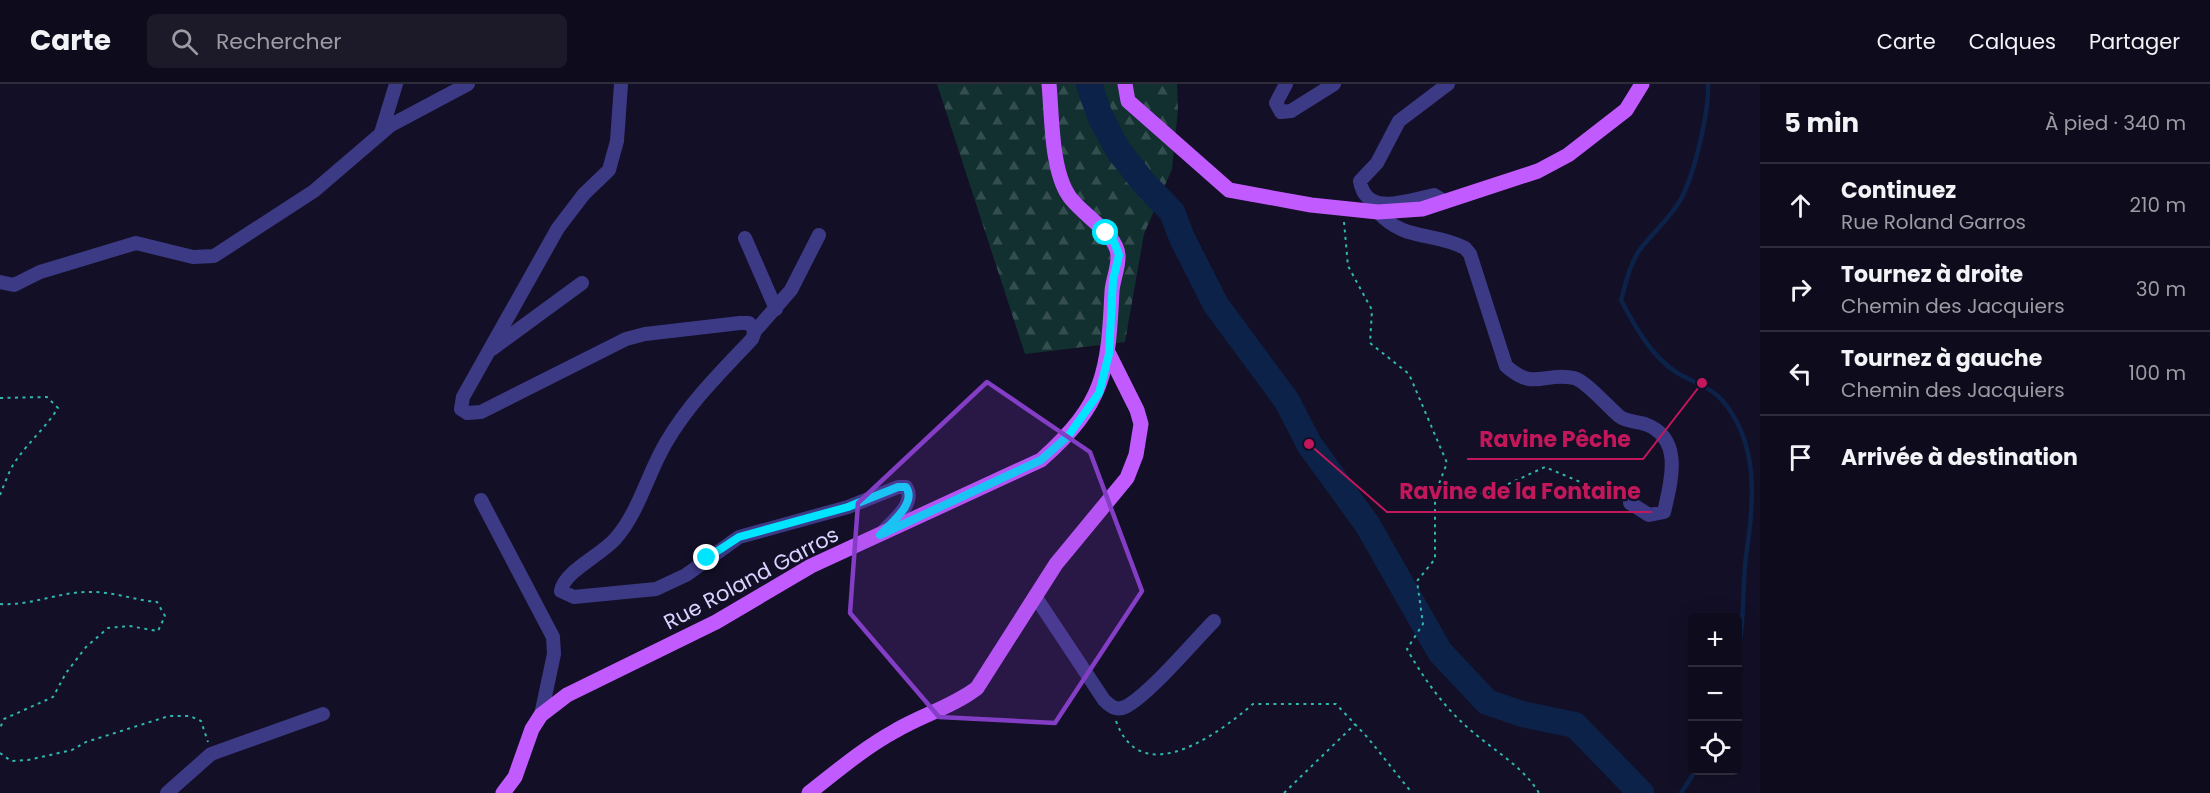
<!DOCTYPE html>
<html lang="fr">
<meta charset="utf-8">
<style>
body{margin:0;font-family:Poppins,sans-serif;background:#1c1929;color:#f1f3f6}
.controls{position:absolute;right:18px;bottom:18px;display:grid;overflow:hidden;border-radius:9px;box-shadow:0 6px 24px #0002}
.controls button{width:54px;height:54px;display:grid;place-items:center;padding:0;border:0;border-bottom:2px solid #2e2b3b;background:#0e0b1c;color:#f1f3f6;font:30px sans-serif}
.stop{position:absolute;width:18px;height:18px;margin:-14px;border:4px solid #00e5ff;border-radius:50%;background:#fff}
.stop.end{background:#00e5ff;border-color:#fff;box-shadow:0 2px 6px #0008}
.list{margin:0;padding:0;list-style:none}
h2{display:flex;justify-content:space-between;align-items:center;height:78px;margin:0;padding:0 24px;font-size:26px}
h2 small{font-size:20px;font-weight:400;color:#9b9ba3}
.list li{display:grid;grid-template-columns:39px 1fr auto;gap:18px;align-items:center;box-sizing:border-box;height:84px;padding:0 24px;border-top:2px solid #2e2b3b}
.list b{display:block;font-size:22px;white-space:nowrap}
.list p{margin:0;font-size:20px;white-space:nowrap;color:#9b9ba3}
.list em{font-size:20px;font-style:normal;color:#9b9ba3}
.icon{flex:none;width:33px;height:33px;fill:none;stroke:currentColor;stroke-width:2;stroke-linecap:round;stroke-linejoin:round}
.map{position:relative;flex:none;width:1760px;height:709px;overflow:hidden}
header{display:flex;align-items:center;gap:36px;box-sizing:border-box;height:84px;padding:0 30px;background:#0e0b1c;border-bottom:2px solid #2e2b3b}
header strong{font-size:28px}
nav{display:flex;gap:33px;margin-inline-start:auto;font-size:21px}
.search{width:420px;height:54px;background:#1c1929;display:flex;align-items:center;gap:15px;box-sizing:border-box;padding:0 21px;border-radius:9px;color:#9b9ba3;font-size:22px}
main{display:flex}
aside{flex:1;background:#0e0b1c}
.map>svg:first-child{display:block}
</style>
<header>
<strong>Carte</strong>
<div class="search"><svg class="icon" aria-label="search" viewBox="0 0 24 24"><circle cx="10" cy="10" r="6"/><path d="M15 15l6 6"/></svg>Rechercher</div>
<nav><a>Carte</a><a>Calques</a><a>Partager</a></nav>
</header>
<main>
<div class="map">
<svg width="1760" height="709" viewBox="0 0 1760 709">
<defs>
<pattern id="forest-firs" width="22" height="20" patternUnits="userSpaceOnUse" patternTransform="scale(1.5)"><rect width="22" height="20" fill="#12302f"/><path d="M5 1l3.5 6h-7zM16 11l3.5 6h-7z" fill="#344d4e"/></pattern>
</defs>
<rect width="100%" height="100%" fill="#130f26"/>
<path fill="url(#forest-firs)" d="M 937,0 L 1177,0 L 1178,25 L 1172,85 L 1144,150 L 1125,258 L 1025,270 Z"/>
<g fill="none" stroke-linecap="round" stroke-linejoin="round">
<path stroke="#0c2248" stroke-width="4.5" d="M 1708,0 C 1709,29 1695,87 1682,113 C 1671,134 1655,146 1641,164 C 1630,179 1626,198 1621,216 C 1634,241 1651,272 1676,288 C 1691,298 1708,301 1722,316 C 1760,360 1754,420 1746,472 C 1742,504 1745,537 1738,568
M 1681,709 L 1696,686"/>
<path stroke="#0c2248" stroke-width="26" d="M 1089,0 L 1100,32 L 1118,66 L 1144,99 L 1172,128 L 1182,154 L 1216,221 L 1287,317 L 1309,360 L 1367,440 L 1440,568 L 1487,618 L 1522,630 L 1575,641 L 1641,709"/>
<path stroke="#2fb8b0" stroke-width="2" stroke-dasharray="3 4.5" stroke-linecap="butt" d="M 1344,138 L 1348,182 L 1372,226 L 1370,259 L 1409,290 L 1447,379 L 1435,410 L 1435,475 L 1417,497 L 1423,540 L 1407,565 C 1422,592 1443,622 1467,643 C 1491,665 1522,681 1539,709
M 0,314 L 47,313 L 58,324 C 45,345 26,360 13,381 C 8,390 4,401 0,411
M 1435,410 L 1489,409 L 1545,383 L 1618,414
M 0,520 C 31,522 58,508 88,508 C 111,507 134,516 157,518 L 165,532 L 158,547 L 129,542 L 108,544 L 86,563 L 66,589 L 53,613 L 4,635 L 0,644
M 1116,637 C 1141,707 1218,650 1253,620 L 1336,620 L 1368,654 L 1412,709
M 0,669 L 11,677 L 28,676 L 72,666 L 86,658 L 169,632 L 190,632 L 201,637 L 208,658
M 1284,709 L 1355,640"/>
<path stroke="#3d3a85" stroke-width="14" d="M 621,0 L 617,57 L 609,86 L 584,110 L 558,144 L 463,313 L 461,325 L 467,329 L 481,328 L 626,255 L 645,250 L 740,239 L 749,239 L 755,247 L 752,255 C 721,288 690,318 667,357 C 648,388 640,426 616,454 C 602,471 564,487 561,507 L 574,513 L 656,505 L 686,491 L 739,453 L 848,423 L 898,403 L 906,403 C 917,419 892,437 882,449
M 1286,0 L 1276,19 L 1281,28 L 1291,27 L 1334,0
M 381,49 L 396,0
M 1445,118 L 1434,111 C 1409,116 1366,134 1360,97 L 1377,79 L 1399,37 L 1448,0
M 1378,128 C 1403,157 1434,148 1465,164 L 1470,170 L 1506,282 C 1535,308 1544,287 1574,294 C 1586,297 1608,323 1619,332 C 1626,338 1636,337 1645,340 C 1684,354 1671,398 1664,428 L 1649,431 L 1630,419
M 745,154 L 776,225
M 0,198 L 14,201 L 40,188 L 136,159 L 193,173 L 214,172 L 314,107 L 391,41 L 468,0
M 755,247 L 791,206 L 819,151
M 492,265 L 582,199
M 481,416 L 553,553 L 554,570 L 541,631
M 1035,512 L 1104,616 C 1110,622 1116,627 1125,623 C 1148,612 1194,557 1214,537
M 167,709 L 211,670 L 323,630"/>
<path stroke="#c25bff" stroke-width="15" d="M 1125,0 L 1128,17 L 1229,106 L 1311,121 L 1378,128 L 1422,125 L 1538,87 L 1568,71 L 1626,26 L 1642,0
M 503,709 L 515,693 L 532,645 L 541,631 L 567,611 L 716,538 L 811,482 L 1041,376 C 1105,319 1108,289 1112,207 C 1113,195 1119,182 1118,171 C 1117,150 1080,129 1069,112 C 1051,86 1052,31 1049,0
M 809,709 C 837,687 864,664 895,647 C 922,631 952,623 977,604 L 1056,480 L 1127,394 L 1136,371 L 1141,340 L 1137,326 L 1109,270"/>
</g>
<g fill="none" stroke-linecap="round" stroke-linejoin="round">
<path stroke="#00e5ff" stroke-width="8" d="M 707,474 L 739,453 L 848,423 L 898,403 L 906,403 C 917,419 891,439 880,451 L 1041,376 L 1068,352 L 1099,309 L 1109,270 L 1113,196 L 1119,171 L 1114,158 L 1106,149"/>
</g>
<path fill="#843dc5" fill-opacity="0.2" stroke="#843dc5" stroke-width="4.5" stroke-linejoin="round" d="M 987,298 L 1090,368 L 1142,507 L 1055,639 L 939,633 L 850,529 L 858,419 Z"/>
<g text-anchor="middle" dominant-baseline="central" stroke-width="4.5" stroke-linejoin="round" paint-order="stroke">
<g font-size="21" fill="#d9d4ff" stroke="#130f26">
<text transform="translate(751 494) rotate(-28)">Rue Roland Garros</text>
</g>
</g>
<path fill="none" stroke="#c2185b" stroke-width="2" d="M1702 299L1643 375H1467M1309 360L1387 428H1652"/>
<g fill="#c2185b" stroke="#130f26" stroke-width="2">
<circle cx="1702" cy="299" r="6"/>
<circle cx="1309" cy="360" r="6"/>
</g>
<g font-size="22" text-anchor="middle" font-weight="bold" fill="#c2185b" stroke="#130f26" stroke-width="4.5" stroke-linejoin="round" paint-order="stroke">
<text x="1555" y="363">Ravine Pêche</text>
<text x="1520" y="415">Ravine de la Fontaine</text>
</g>
</svg>
<div class="controls">
<button>+</button>
<button>−</button>
<button><svg class="icon" aria-label="locate" viewBox="0 0 24 24"><circle cx="12" cy="12" r="6"/><path d="M12 2v4M12 18v4M2 12h4M18 12h4"/></svg></button>
</div>
<div class="stop" style="left:1106px;top:149px"></div>
<div class="stop end" style="left:707px;top:474px"></div>
</div>
<aside>
<h2>5 min<small>À pied · 340 m</small></h2>
<ul class="list">
<li><svg class="icon" aria-label="ahead" viewBox="0 0 24 24"><path d="M12 20V5M6 11l6-6 6 6"/></svg><div><b>Continuez</b><p>Rue Roland Garros</p></div><em>210 m</em></li>
<li><svg class="icon" aria-label="right" viewBox="0 0 24 24"><path d="M7 20v-9h11M14 6l5 5-5 5"/></svg><div><b>Tournez à droite</b><p>Chemin des Jacquiers</p></div><em>30 m</em></li>
<li><svg class="icon" aria-label="left" viewBox="0 0 24 24"><path d="M17 20v-9H6M10 6l-5 5 5 5"/></svg><div><b>Tournez à gauche</b><p>Chemin des Jacquiers</p></div><em>100 m</em></li>
<li><svg class="icon" aria-label="arrive" viewBox="0 0 24 24"><path d="M6 21V4h12l-3 4 3 4H6"/></svg><div><b>Arrivée à destination</b></div></li>
</ul>
</aside>
</main>
